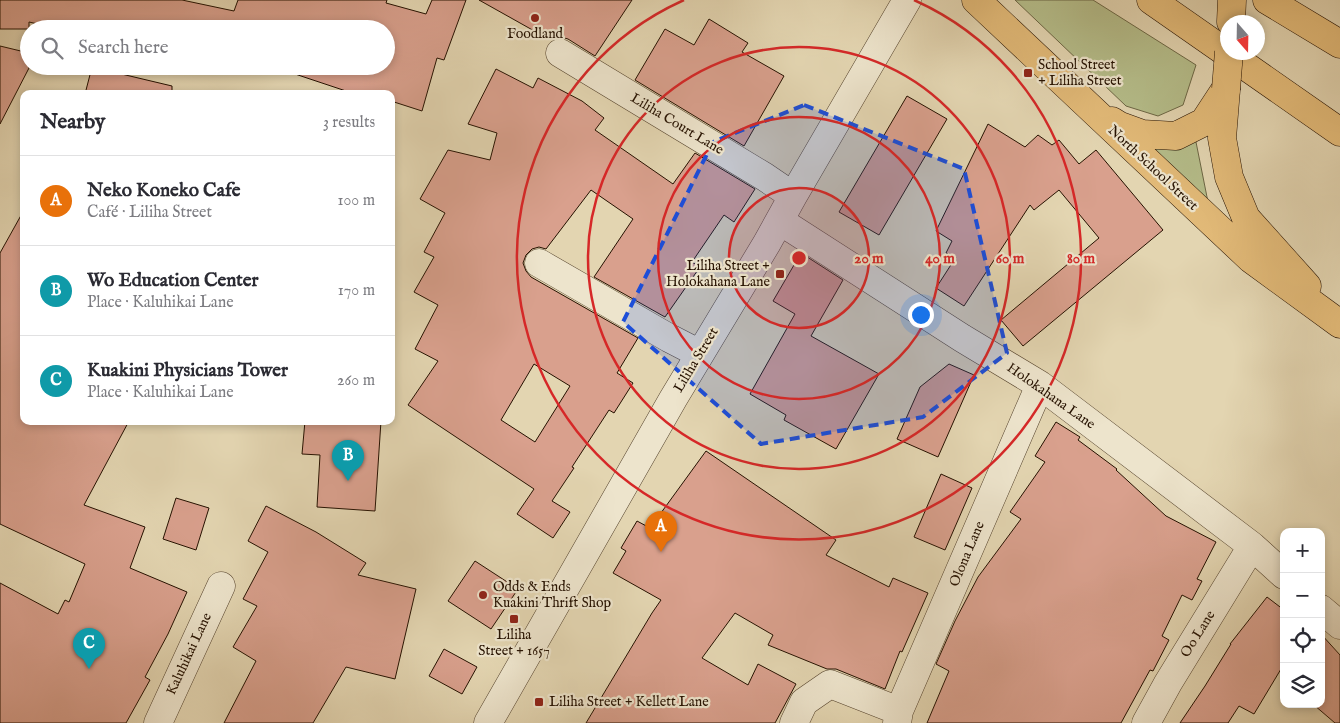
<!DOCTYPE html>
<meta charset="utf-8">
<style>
body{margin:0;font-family:"IM FELL English",serif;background:#f2f2f3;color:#2b2b33}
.controls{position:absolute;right:15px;bottom:15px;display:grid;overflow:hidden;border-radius:10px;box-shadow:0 2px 8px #0003}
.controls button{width:45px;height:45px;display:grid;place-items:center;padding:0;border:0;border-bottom:1px solid #e1e1e2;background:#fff;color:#2b2b33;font:25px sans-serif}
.compass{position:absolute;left:1220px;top:15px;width:45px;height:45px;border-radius:50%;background:#fff;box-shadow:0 2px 8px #0003;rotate:160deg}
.you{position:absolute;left:920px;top:314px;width:18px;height:18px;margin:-12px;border:4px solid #fff;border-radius:50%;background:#1a73e8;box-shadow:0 0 0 8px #1a73e833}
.badge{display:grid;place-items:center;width:32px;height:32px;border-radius:50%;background:#1a73e8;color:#fff;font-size:16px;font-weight:700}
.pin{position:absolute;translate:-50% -41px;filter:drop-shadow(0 1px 2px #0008)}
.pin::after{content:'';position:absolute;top:26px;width:18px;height:15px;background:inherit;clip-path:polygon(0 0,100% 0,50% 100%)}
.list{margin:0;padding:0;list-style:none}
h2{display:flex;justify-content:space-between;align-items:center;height:65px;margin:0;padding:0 20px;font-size:21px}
h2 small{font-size:16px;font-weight:400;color:#7c7c81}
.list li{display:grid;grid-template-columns:32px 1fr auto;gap:15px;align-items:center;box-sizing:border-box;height:90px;padding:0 20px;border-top:1px solid #e1e1e2}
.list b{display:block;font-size:19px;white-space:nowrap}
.list p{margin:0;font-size:16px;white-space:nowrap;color:#7c7c81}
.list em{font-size:16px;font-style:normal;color:#7c7c81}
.icon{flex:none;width:28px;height:28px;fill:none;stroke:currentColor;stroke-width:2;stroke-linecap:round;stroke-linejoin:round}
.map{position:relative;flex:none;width:1340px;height:723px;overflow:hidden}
.search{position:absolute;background:#fff;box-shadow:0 2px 8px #0003;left:20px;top:20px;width:375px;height:55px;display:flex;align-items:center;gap:12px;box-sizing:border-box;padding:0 18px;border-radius:28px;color:#7c7c81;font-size:19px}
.panel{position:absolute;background:#fff;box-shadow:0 2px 8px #0003;left:20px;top:90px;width:375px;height:335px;border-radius:10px}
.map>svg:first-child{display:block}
</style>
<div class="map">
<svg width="1340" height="723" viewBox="0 0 1340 723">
<rect width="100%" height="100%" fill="#e3d5b1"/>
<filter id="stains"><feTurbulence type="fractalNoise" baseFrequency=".004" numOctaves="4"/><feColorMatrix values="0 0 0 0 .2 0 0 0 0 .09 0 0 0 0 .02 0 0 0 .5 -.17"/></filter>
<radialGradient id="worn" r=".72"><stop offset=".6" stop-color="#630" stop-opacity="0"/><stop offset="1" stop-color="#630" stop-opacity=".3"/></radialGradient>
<path fill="#b5bd8a" stroke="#6d6745" d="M 1015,0 L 1093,0 L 1196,65 L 1183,105 L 1158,116 L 1126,106 Z
M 1193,127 L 1210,212 L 1141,148 Z"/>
<path fill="#d9a08d" stroke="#251100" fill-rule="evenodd" d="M 0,0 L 182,0 L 234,11 L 238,0 L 387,0 L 386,3 L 426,14 L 432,0 L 466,0 L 444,60 L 437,58 L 422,111 L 391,101 L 391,94 L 355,94 L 283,70 L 284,66 L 386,66 L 386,29 L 107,29 L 71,22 L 70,29 L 60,29 L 29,22 L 29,29 L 0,29 Z
M 479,0 L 632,0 L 595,56 L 568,39 L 561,37 L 555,39 L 547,33 L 545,37 Z
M 709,19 L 748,43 L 742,52 L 784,76 L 744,146 L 635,80 L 665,29 L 694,45 Z
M 0,46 L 29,53 L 29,68 L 0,124 Z
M 92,67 L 172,86 L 172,94 L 85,94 Z
M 496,69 L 533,88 L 538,78 L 582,101 L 604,118 L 595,130 L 673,184 L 695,153 L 755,189 L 734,222 L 724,215 L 692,262 L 700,267 L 665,317 L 594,277 L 633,219 L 591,190 L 546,249 L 539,247 L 532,249 L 526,255 L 523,263 L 526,271 L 531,277 L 638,338 L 617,373 L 633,383 L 614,413 L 609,410 L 572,467 L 574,468 L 552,501 L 570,512 L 553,538 L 517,514 L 534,489 L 408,405 L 438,361 L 415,349 L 438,305 L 414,292 L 434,257 L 424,252 L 445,213 L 420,199 L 448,150 L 490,160 L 497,133 L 468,124 ZM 534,364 L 570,386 L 535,442 L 501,420 Z
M 907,96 L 947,119 L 879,235 L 839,212 Z
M 988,124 L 1025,147 L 1038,135 L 1052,145 L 1059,140 L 1079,164 L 1096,150 L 1163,230 L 1023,346 L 1001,320 L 1099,238 L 1059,190 L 1034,210 L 1030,205 L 964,306 L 936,288 L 956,257 L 946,253 L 952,241 L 936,231 Z
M 24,210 L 24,421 L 129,421 L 84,505 L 145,527 L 130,568 L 187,592 L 168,634 L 145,677 L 150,680 L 126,723 L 0,723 L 0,583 L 58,614 L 65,600 L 69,602 L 85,564 L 0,524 L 0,253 Z
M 801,253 L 843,280 L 811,336 L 879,374 L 836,449 L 784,420 L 786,415 L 750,394 L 795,314 L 773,301 Z
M 949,364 L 974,375 L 938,457 L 897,439 L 920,387 Z
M 305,421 L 381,421 L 375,511 L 317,507 L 320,455 L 302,454 Z
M 1056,422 L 1080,437 L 1078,440 L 1117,469 L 1116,470 L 1166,516 L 1216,542 L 1197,579 L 1202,581 L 1192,600 L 1182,595 L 1162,636 L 1169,640 L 1153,671 L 1150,670 L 1121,723 L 927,723 L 949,671 L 936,664 L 955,621 L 978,577 L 1021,519 L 1010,512 L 1045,462 L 1035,456 Z
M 706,451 L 836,540 L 826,555 L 889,587 L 893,578 L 928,593 L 902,652 L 900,651 L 885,689 L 836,669 L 827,669 L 768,645 L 773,635 L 735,613 L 702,658 L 748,685 L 758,664 L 796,684 L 775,723 L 586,723 L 652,613 L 661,600 L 613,573 L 626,551 L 621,548 L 637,521 L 650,528 Z
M 941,474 L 972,488 L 945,550 L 914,537 Z
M 176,498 L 209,508 L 196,550 L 163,539 Z
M 266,506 L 316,532 L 366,563 L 358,575 L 416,589 L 395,679 L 346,667 L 313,723 L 224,723 L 256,661 L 233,647 L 257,606 L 243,599 L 268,552 L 248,541 Z
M 475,561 L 518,589 L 491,629 L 448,601 Z
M 1267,597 L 1284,610 L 1284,664 L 1254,714 L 1239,706 L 1228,723 L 1180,723 L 1205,686 L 1231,644 L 1230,644 Z
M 1321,634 L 1340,655 L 1340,723 L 1335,723 L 1314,705 L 1321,704 Z
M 444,649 L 477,667 L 462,694 L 429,676 Z"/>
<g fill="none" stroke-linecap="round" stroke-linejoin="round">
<g stroke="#54422c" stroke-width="29">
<path id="minor" d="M 560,53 L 765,177 L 793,196
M 780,221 L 962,338 L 1040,385 L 1252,546 L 1284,575
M 539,263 L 669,338 L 700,354
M 1321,609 L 1340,625
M 158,723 L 221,586
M 488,723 L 673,399 L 767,243 L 793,196 L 907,0
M 794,723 L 804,702 L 830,684 L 899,711
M 897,723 L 899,711 L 1040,385
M 1146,723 L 1168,683 L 1252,546"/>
</g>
<g stroke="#251100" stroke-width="29">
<path id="major" d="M 976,0 L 1251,259 L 1340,324
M 1231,22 L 1232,0
M 1226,89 L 1222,138 L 1229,177 L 1246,218 L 1307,286
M 1112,121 L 1120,126 L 1142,134 L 1176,136 L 1204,122 L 1225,90"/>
</g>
<g stroke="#251100" stroke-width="29">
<path id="highway" d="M 1151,0 L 1340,132
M 1267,0 L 1340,44"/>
</g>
<use href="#minor" stroke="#ede4cc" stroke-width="28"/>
<use href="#major" stroke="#e2ba78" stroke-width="28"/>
<use href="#highway" stroke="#e2ba78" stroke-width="28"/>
<g stroke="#251100" stroke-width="29" stroke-linecap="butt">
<path id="major-bridge" d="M 1226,89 L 1229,52"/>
</g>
<use href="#major-bridge" stroke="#e2ba78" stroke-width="28"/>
</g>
<path fill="#1d4ed8" fill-opacity="0.2" stroke="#1d4ed8" stroke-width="4" stroke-dasharray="10 6" stroke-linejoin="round" d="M 804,105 L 964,169 L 1007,353 L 923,417 L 761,444 L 623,322 L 713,142 Z"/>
<circle cx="799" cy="258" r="70" fill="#d62828" fill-opacity=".12"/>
<g fill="none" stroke="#d62828" stroke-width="2.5">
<circle cx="799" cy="258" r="70"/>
<circle cx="799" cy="258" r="141"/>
<circle cx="799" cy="258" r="211"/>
<path d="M914 0A282 282 0 1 1 684 0"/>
</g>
<g fill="#8f2418" stroke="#ede4cc" stroke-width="2">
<circle cx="535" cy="18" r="5"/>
<rect x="1023" y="68" width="10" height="10" rx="2.5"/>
<rect x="775" y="269" width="10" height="10" rx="2.5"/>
<circle cx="483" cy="595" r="5"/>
<rect x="509" y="614" width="10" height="10" rx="2.5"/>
<rect x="534" y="697" width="10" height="10" rx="2.5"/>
</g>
<g text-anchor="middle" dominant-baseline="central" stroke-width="4.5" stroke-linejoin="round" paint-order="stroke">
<g font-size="14" fill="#251100" stroke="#ede4cc" text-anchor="start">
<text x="535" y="34" text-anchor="middle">Foodland</text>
<text x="1038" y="65">School Street<tspan x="1038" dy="16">+ Liliha Street</tspan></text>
<text x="770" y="266" text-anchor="end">Liliha Street +<tspan x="770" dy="16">Holokahana Lane</tspan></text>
<text x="493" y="587">Odds &amp; Ends<tspan x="493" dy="16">Kuakini Thrift Shop</tspan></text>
<text x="514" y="635" text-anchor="middle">Liliha<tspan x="514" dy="16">Street + 1657</tspan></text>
<text x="549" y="702">Liliha Street + Kellett Lane</text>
</g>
<g font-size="14" fill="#251100" stroke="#ede4cc">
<text transform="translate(677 124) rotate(31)">Liliha Court Lane</text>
<text transform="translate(1153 168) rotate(43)">North School Street</text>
<text transform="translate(696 360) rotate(-59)">Liliha Street</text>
<text transform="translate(1051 396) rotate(35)">Holokahana Lane</text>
<text transform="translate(967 554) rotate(-67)">Olona Lane</text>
<text transform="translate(1198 634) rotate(-58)">Oo Lane</text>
<text transform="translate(189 654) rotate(-65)">Kaluhikai Lane</text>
</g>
</g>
<circle cx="799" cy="258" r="8" fill="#d62828" stroke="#ede4cc" stroke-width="2.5"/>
<g font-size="15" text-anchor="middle" font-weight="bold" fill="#d62828" stroke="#ede4cc" stroke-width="4.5" stroke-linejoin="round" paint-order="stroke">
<text x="869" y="263">20 m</text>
<text x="940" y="263">40 m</text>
<text x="1010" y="263">60 m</text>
<text x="1081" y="263">80 m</text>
</g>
<rect width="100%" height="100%" filter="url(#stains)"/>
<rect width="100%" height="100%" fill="url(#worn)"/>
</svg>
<div class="controls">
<button>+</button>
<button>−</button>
<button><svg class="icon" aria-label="locate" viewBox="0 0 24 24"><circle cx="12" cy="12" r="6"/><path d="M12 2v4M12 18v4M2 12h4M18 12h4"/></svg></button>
<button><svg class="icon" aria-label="layers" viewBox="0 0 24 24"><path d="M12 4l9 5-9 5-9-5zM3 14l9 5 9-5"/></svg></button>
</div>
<svg class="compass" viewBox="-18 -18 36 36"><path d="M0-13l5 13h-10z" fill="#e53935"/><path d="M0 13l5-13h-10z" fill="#7c7c81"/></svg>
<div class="you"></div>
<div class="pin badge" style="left:661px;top:552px;background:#e8710a">A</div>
<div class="pin badge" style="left:348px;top:481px;background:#0f9aa8">B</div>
<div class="pin badge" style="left:89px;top:669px;background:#0f9aa8">C</div>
<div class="search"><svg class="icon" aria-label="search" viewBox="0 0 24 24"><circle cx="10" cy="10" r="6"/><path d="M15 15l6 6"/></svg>Search here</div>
<section class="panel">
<h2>Nearby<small>3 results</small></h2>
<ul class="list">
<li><span class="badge" style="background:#e8710a">A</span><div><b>Neko Koneko Cafe</b><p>Café · Liliha Street</p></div><em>100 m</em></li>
<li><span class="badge" style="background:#0f9aa8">B</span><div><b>Wo Education Center</b><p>Place · Kaluhikai Lane</p></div><em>170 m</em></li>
<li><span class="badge" style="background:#0f9aa8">C</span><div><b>Kuakini Physicians Tower</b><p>Place · Kaluhikai Lane</p></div><em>260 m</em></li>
</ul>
</section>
</div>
